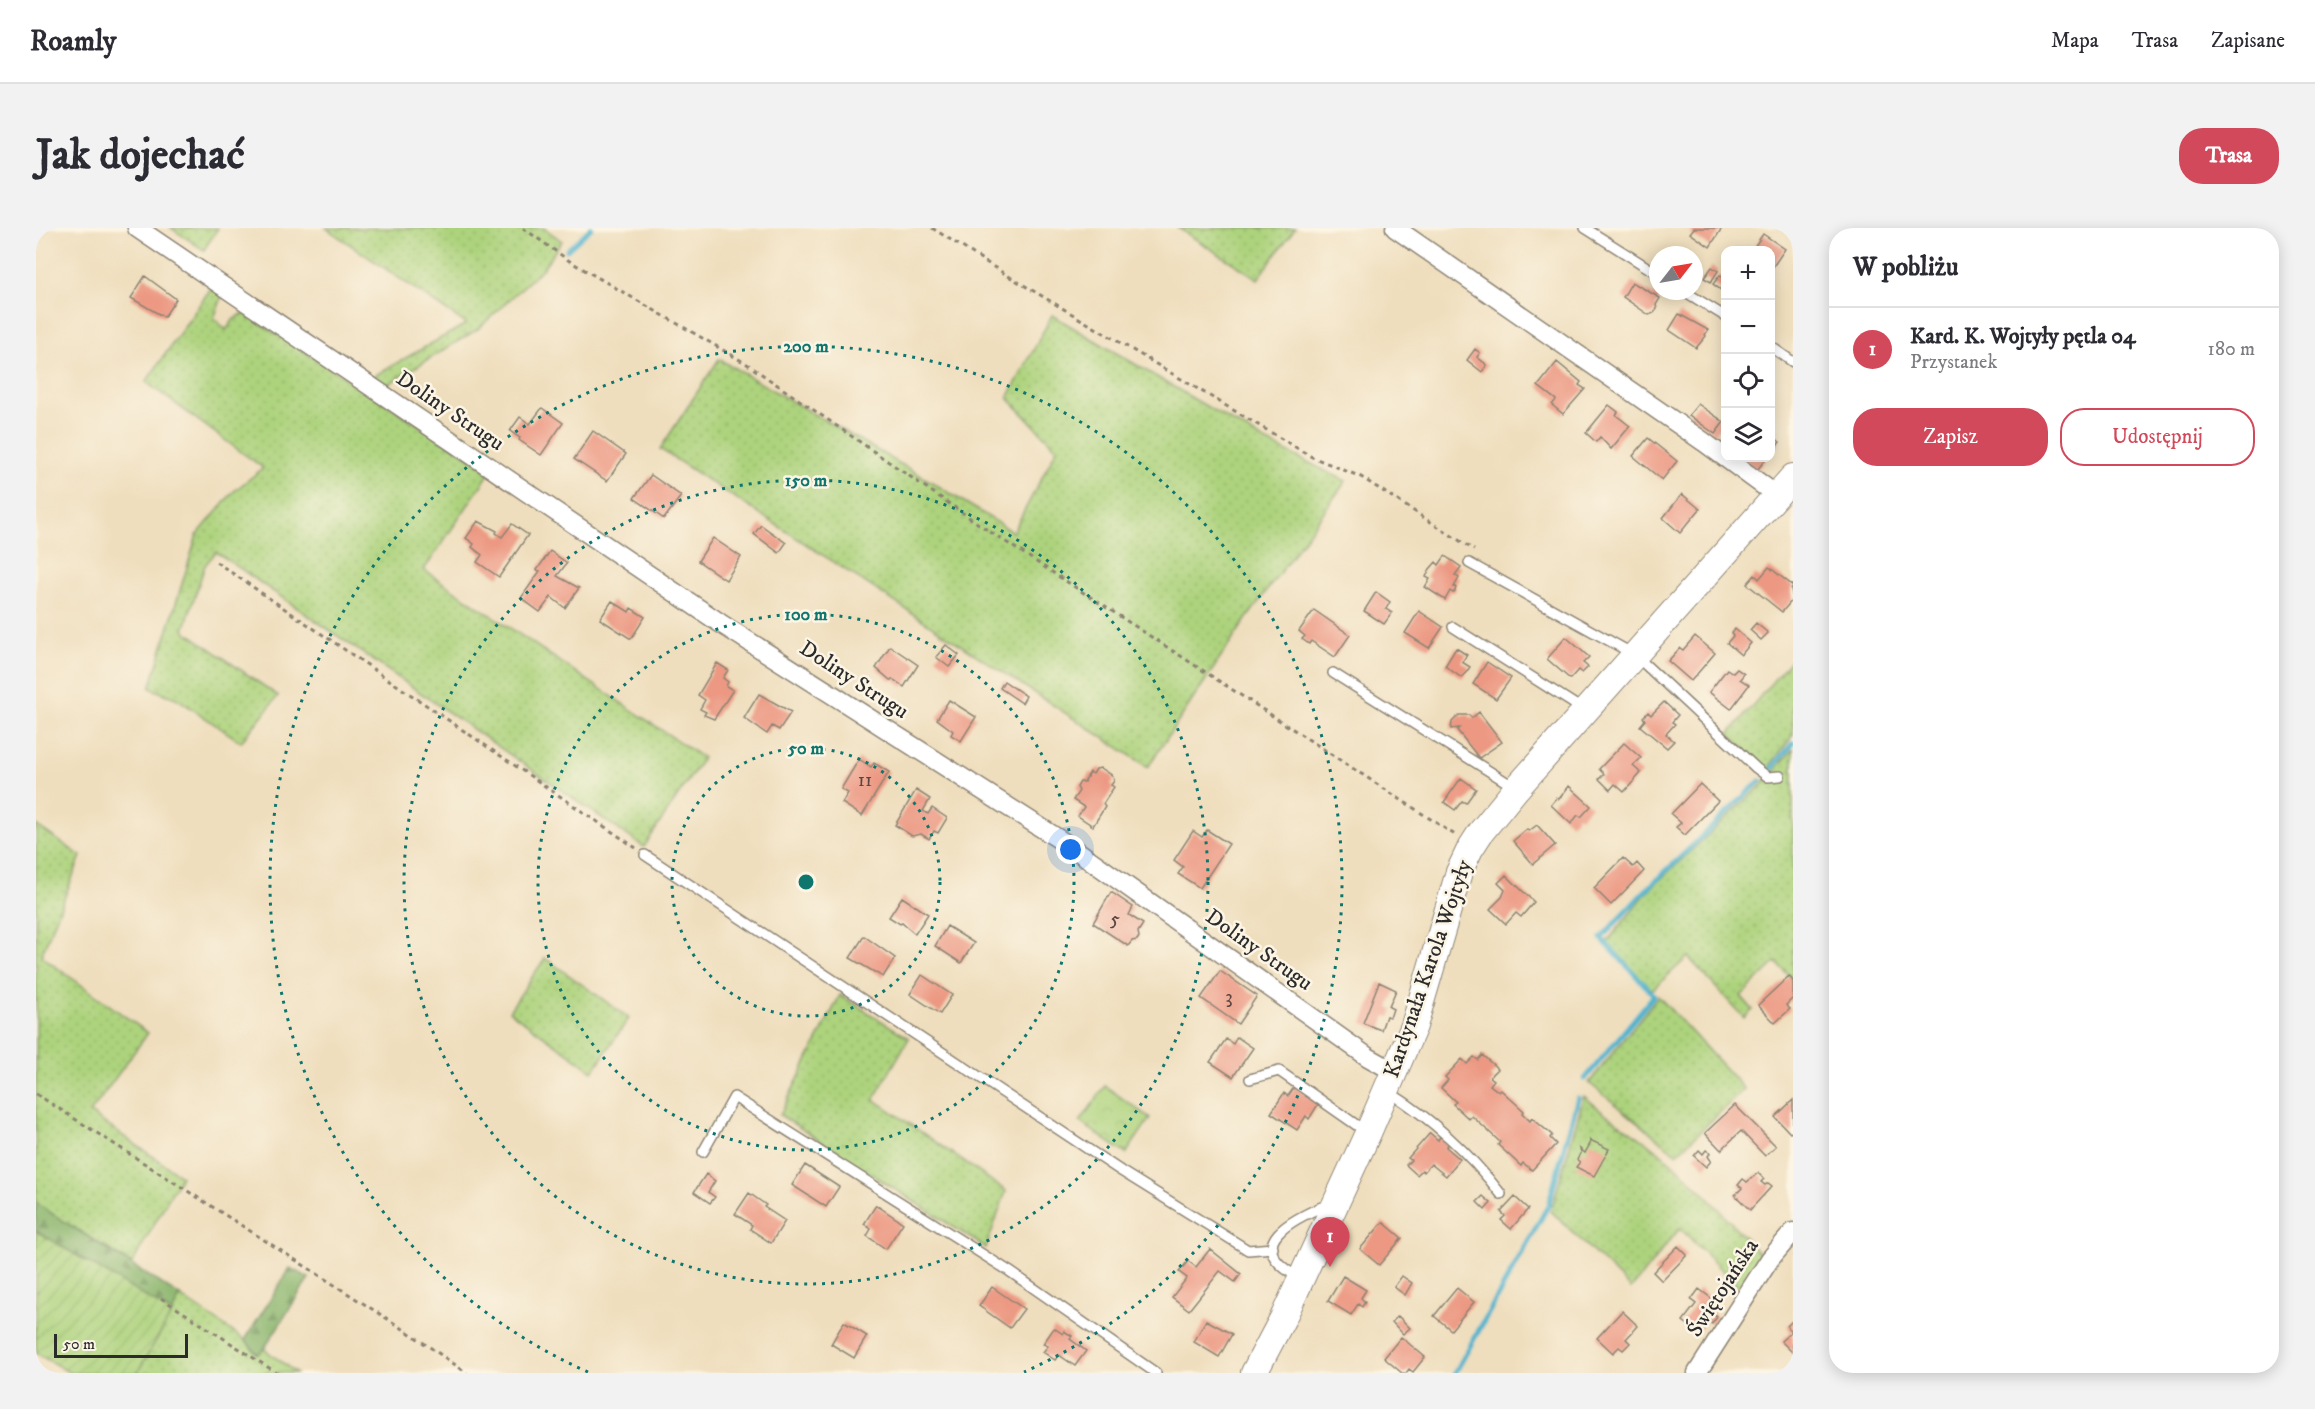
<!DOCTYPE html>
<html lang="pl">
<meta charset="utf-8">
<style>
body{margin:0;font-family:"IM FELL DW Pica",serif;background:#f2f2f3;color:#2b2b33}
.controls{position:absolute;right:18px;top:18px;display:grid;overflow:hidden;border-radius:12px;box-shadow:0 3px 15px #0003}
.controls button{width:54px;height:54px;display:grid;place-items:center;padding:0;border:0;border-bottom:2px solid #e1e1e2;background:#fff;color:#2b2b33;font:30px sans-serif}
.compass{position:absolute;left:1613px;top:18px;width:54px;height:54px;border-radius:50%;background:#fff;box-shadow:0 3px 15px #0003;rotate:59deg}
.scale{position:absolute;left:18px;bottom:15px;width:134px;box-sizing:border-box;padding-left:6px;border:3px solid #2b2b2b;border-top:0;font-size:16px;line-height:21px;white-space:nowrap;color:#2b2b2b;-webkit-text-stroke:4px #fcf5e5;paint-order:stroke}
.you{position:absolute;left:1035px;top:622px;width:21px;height:21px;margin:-15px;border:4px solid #fff;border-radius:50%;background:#1a73e8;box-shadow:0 0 0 9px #1a73e833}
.badge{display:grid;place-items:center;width:39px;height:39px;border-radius:50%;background:#d1495b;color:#fff;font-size:20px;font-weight:700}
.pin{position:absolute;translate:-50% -50px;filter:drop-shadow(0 2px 3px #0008)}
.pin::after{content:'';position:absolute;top:32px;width:21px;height:18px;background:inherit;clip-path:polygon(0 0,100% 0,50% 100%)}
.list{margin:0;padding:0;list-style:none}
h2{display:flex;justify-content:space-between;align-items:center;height:78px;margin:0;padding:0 24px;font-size:26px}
h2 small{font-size:20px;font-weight:400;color:#7c7c81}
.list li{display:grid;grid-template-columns:39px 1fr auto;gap:18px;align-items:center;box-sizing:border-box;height:84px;padding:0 24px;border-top:2px solid #e1e1e2}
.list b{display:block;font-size:22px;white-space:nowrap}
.list p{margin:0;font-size:20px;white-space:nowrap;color:#7c7c81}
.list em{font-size:20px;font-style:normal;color:#7c7c81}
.actions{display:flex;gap:12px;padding:18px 24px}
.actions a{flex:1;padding:14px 0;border:2px solid #d1495b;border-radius:24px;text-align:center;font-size:21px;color:#d1495b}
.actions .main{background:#d1495b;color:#fff}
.icon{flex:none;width:33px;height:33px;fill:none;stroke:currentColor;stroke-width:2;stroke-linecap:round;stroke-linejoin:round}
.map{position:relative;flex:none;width:1757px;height:1145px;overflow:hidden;border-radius:24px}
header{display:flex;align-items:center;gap:36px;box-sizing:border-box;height:84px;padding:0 30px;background:#fff;border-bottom:2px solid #e1e1e2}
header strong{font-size:28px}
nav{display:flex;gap:33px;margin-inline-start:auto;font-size:21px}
.intro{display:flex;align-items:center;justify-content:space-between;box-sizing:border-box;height:144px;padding:0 36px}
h1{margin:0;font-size:42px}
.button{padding:15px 27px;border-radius:24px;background:#d1495b;color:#fff;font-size:21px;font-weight:700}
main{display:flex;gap:36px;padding:0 36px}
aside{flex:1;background:#fff;border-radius:24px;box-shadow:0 3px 15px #0003}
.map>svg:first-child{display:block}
</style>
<header>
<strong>Roamly</strong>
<nav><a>Mapa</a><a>Trasa</a><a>Zapisane</a></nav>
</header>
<div class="intro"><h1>Jak dojechać</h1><a class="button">Trasa</a></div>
<main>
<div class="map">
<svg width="1757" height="1145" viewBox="0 0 1757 1145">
<defs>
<pattern id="grass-dots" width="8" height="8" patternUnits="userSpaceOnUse" patternTransform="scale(1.5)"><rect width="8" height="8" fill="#add37d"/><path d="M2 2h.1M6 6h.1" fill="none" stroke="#95b56c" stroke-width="1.8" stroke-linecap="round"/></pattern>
<pattern id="forest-firs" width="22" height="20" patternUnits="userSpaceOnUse" patternTransform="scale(1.5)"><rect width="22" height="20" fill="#8ab56c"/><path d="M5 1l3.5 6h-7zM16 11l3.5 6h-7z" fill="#719359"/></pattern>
<pattern id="park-crowns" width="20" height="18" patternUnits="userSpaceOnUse" patternTransform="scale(1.5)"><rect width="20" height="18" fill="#add37d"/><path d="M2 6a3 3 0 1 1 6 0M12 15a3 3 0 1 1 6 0" fill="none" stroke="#95b56c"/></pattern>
<pattern id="garden-furrows" width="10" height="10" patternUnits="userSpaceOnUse" patternTransform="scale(1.5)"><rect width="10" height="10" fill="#add37d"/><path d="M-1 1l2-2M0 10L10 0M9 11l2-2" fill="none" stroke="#95b56c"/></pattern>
</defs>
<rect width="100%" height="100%" fill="#fcf5e5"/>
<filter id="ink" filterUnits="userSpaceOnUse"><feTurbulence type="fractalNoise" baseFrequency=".0167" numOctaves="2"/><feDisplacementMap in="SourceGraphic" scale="12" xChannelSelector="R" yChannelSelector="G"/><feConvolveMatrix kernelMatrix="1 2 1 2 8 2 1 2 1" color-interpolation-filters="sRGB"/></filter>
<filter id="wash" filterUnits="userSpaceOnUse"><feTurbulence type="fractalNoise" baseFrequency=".008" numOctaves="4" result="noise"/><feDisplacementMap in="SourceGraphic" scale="24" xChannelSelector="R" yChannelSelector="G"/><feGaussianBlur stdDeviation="1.35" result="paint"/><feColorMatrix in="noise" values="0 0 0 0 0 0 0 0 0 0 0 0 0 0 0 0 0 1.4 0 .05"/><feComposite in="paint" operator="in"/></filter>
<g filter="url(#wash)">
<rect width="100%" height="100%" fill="#efdebd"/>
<path fill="url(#grass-dots)" stroke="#6c7f54" stroke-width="1.5" d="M 135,0 L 182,0 L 168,22 Z
M 290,0 L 508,0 L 526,13 L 506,41 L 442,101 L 351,157 L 336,149 L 430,96 Z
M 1142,0 L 1259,0 L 1222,51 Z
M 177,57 L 186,69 L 178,90 L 190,102 L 198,91 L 208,85 L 455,243 L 388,342 L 667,530 L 608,619 L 180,324 L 169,337 L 148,402 L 242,468 L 205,514 L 140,470 L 114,460 L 161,307 L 197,264 L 227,240 L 110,154 Z
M 1016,87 L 1229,213 L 1310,253 L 1209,393 L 1112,539 L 624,221 L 683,131 L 894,253 L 977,304 L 1021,221 L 972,170 Z
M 1757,429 L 1757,507 L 1731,542 L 1693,506 Z
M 1757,521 L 1757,752 L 1740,734 L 1705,768 L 1717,782 L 1708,790 L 1652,729 L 1616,762 L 1571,714 L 1612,663 L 1727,556 Z
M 0,597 L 45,628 L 5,728 L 112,805 L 54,885 L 145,948 L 96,1036 L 0,976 Z
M 509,730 L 593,790 L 557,843 L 473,783 Z
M 804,767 L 873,810 L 838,871 L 970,963 L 950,1020 L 744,887 Z
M 1622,768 L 1708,861 L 1641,926 L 1553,855 Z
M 1548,868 C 1571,889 1597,904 1622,923 C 1661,954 1694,994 1728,1031 L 1707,1064 L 1644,1000 L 1595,1061 L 1515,983 Z
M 144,1068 L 209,1112 L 221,1126 L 228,1121 L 260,1145 L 101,1145 Z"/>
<path fill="url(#forest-firs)" stroke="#5a704c" stroke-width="1.5" d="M 0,973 L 1,976 L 144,1068 L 136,1085 L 0,1003 Z
M 254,1040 L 273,1050 L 228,1121 L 222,1126 L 209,1112 Z"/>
<path fill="url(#park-crowns)" stroke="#6c7f54" stroke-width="1.5" d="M 1069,858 L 1114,890 L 1090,926 L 1044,894 Z"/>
<path fill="url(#garden-furrows)" stroke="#6c7f54" stroke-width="1.5" d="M 0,1003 L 136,1085 L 101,1145 L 34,1145 L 0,1125 Z"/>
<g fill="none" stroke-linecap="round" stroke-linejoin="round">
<path stroke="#4fb3ce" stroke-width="5" d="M 531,22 L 555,0
M 1733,544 L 1757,515
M 1549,851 L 1618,767 L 1565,710 L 1608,664 L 1724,553
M 1419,1145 L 1512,978 L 1542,870"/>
</g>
<g id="blocks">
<path fill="#ec9882" d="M 1658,0 L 1686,0 L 1674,19 L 1654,5 Z
M 1727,6 L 1749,21 L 1734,43 L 1734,22 L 1716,22 Z
M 1676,39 L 1682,43 L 1675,54 L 1668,50 Z
M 1684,47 L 1689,51 L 1689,65 L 1677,56 Z
M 109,48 L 140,71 L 128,89 L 95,70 Z
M 1596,54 L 1624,70 L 1620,77 L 1621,81 L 1618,85 L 1613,87 L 1587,69 Z
M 1643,86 L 1672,102 L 1669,107 L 1670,108 L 1660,120 L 1633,102 Z
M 1439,121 L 1444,125 L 1441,129 L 1451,137 L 1446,144 L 1431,132 Z
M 1521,134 L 1545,154 L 1543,157 L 1549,161 L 1527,186 L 1516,177 L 1520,172 L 1502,158 Z
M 1662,176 L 1688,194 L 1679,206 L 1653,187 Z
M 1573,177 L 1582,184 L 1580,187 L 1594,198 L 1575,221 L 1564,209 L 1560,214 L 1550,205 Z
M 506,180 L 527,195 L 505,227 L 483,212 L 484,210 L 474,203 L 484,189 L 494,196 Z
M 557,203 L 590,226 L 571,253 L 538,231 Z
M 1734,206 L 1744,214 L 1734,226 Z
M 1612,210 L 1641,233 L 1626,252 L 1597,228 Z
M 1706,230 L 1731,230 L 1721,242 Z
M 615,247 L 645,268 L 628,291 L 598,270 Z
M 1646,266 L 1664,281 L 1644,305 L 1627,290 Z
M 442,293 L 461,303 L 460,305 L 466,309 L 476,296 L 492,307 L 463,349 L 441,334 L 446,327 L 436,319 L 438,316 L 430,310 Z
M 725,297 L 750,315 L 743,325 L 718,306 Z
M 677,310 L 705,329 L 690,352 L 662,333 Z
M 514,323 L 531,335 L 521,348 L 543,360 L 529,380 L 515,369 L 504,384 L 485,370 L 504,343 L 501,342 Z
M 1409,328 L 1425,339 L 1419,347 L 1423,350 L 1418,359 L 1420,359 L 1419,363 L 1417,365 L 1414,363 L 1409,372 L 1389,359 L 1394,351 L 1390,349 L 1394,341 L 1400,334 L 1403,337 Z
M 1733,339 L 1757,358 L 1755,361 L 1757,371 L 1746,384 L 1711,356 L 1719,347 L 1723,351 Z
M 1340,364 L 1354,374 L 1350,381 L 1356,385 L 1348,396 L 1328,383 Z
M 576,373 L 593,384 L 595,380 L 609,389 L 595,411 L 564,391 Z
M 1278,382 L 1314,407 L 1299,429 L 1275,413 L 1273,416 L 1266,411 L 1269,408 L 1263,403 Z
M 1383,383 L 1407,399 L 1393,420 L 1369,405 Z
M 1720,395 L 1732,405 L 1725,412 L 1714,402 Z
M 1699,401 L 1715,415 L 1705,427 L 1691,415 L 1697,408 L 1695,405 Z
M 1659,408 L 1679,425 L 1655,453 L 1632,433 L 1644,420 L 1647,422 Z
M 1530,409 L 1553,429 L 1547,435 L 1552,439 L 1546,445 L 1542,442 L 1534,451 L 1511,431 Z
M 910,417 L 923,427 L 913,439 L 900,429 Z
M 854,418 L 882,437 L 868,459 L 858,452 L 854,452 L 840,440 Z
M 1420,420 L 1431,427 L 1426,434 L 1434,439 L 1426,450 L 1409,438 Z
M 1451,434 L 1475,450 L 1460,471 L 1437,456 Z
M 681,435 L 692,442 L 687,450 L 692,454 L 690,458 L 697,462 L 678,491 L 668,487 L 670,484 L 664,481 L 669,472 L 662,467 Z
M 1691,441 L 1697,445 L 1701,441 L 1708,446 L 1704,451 L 1713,457 L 1695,481 L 1673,464 Z
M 968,453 L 990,468 L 986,475 L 964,460 Z
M 723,466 L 755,484 L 743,502 L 736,498 L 731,506 L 708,490 Z
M 913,472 L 940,489 L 925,513 L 915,507 L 917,503 L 901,491 Z
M 1628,474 L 1642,487 L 1636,494 L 1639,496 L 1630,506 L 1638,513 L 1631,520 L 1604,498 L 1609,492 L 1607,489 L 1612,484 L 1615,487 Z
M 1443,484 L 1466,514 L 1443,530 L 1421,502 L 1423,500 L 1415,501 L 1416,494 L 1423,487 L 1433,487 L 1436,490 Z
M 1588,515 L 1605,530 L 1597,538 L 1605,545 L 1588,564 L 1579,556 L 1574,562 L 1563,551 L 1568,546 L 1563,541 Z
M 823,531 L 835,539 L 838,535 L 853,544 L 826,588 L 806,575 L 812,565 L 805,561 Z
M 1065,540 L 1077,548 L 1078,553 L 1075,557 L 1078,559 L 1067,576 L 1069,579 L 1057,598 L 1042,588 L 1048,579 L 1037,572 L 1043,563 L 1041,559 L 1044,554 L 1048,554 L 1054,544 L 1057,546 L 1060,541 Z
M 1425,550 L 1440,561 L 1430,575 L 1426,573 L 1419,582 L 1408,574 Z
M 1664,556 L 1682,573 L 1649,607 L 1640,599 L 1645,595 L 1635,586 Z
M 1533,558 L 1555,578 L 1545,589 L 1542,587 L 1535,596 L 1515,577 L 1521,570 L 1523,571 Z
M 880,562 L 894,571 L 887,583 L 892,586 L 896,580 L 911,590 L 902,605 L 898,603 L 893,611 L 885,606 L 876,608 L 859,597 Z
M 1501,597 L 1519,617 L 1497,636 L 1477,613 L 1491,601 L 1493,603 Z
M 1171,602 L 1193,616 L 1164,660 L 1142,646 L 1147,639 L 1138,632 L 1157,603 L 1166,609 Z
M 1587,630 L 1597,639 L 1601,635 L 1608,643 L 1575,677 L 1558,660 Z
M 1470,647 L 1498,674 L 1485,689 L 1480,685 L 1470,696 L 1454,681 L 1466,669 L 1469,662 L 1462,655 Z
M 1075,664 L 1097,679 L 1093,687 L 1107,696 L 1102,704 L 1103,709 L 1101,712 L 1096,713 L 1092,718 L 1057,695 Z
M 866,669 L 892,686 L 879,706 L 866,695 L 864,696 L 853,689 Z
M 911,698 L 938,715 L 925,735 L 899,718 Z
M 828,708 L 859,730 L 847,749 L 814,730 Z
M 1184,743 L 1221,768 L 1202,796 L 1165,770 Z
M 886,747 L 916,767 L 904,786 L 874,766 Z
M 1753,748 L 1757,753 L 1757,770 L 1750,777 L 1754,781 L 1739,795 L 1722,777 Z
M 1343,754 L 1360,762 L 1353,779 L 1357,781 L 1355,787 L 1354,789 L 1350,788 L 1345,802 L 1327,795 Z
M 1201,809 L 1217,820 L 1197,849 L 1174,834 L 1190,811 L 1197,816 Z
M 1446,827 L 1462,841 L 1454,849 L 1458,852 L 1454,857 L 1463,864 L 1465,862 L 1488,883 L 1486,885 L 1494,893 L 1496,890 L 1516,907 L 1514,910 L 1520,916 L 1496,942 L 1487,935 L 1485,938 L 1462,917 L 1464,914 L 1436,888 L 1433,891 L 1417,876 L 1420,874 L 1405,860 L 1412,852 L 1409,849 L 1426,831 L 1431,836 L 1438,829 L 1442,832 Z
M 1259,858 L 1283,875 L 1273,891 L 1270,888 L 1261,902 L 1235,885 L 1248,865 L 1252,868 Z
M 1757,872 L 1757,903 L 1754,905 L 1739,889 Z
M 1699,877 L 1740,918 L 1729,928 L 1705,903 L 1685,922 L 1669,905 Z
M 1394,905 L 1402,912 L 1405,907 L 1414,914 L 1410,919 L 1424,931 L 1410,948 L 1395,936 L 1388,944 L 1386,942 L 1381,947 L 1370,937 L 1375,932 L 1372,930 Z
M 1554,912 L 1573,921 L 1558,948 L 1540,939 L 1544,934 L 1541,932 L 1545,924 L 1544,921 L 1549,925 L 1555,914 Z
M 1663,922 L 1667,926 L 1670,922 L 1674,925 L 1672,928 L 1675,933 L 1670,939 L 1658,928 Z
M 769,937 L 803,959 L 790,979 L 756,957 Z
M 1722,945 L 1728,951 L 1725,954 L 1729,957 L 1732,955 L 1736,958 L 1714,982 L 1699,967 L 1706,960 L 1702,957 L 1707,951 L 1711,954 Z
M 670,946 L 679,953 L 672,964 L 679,969 L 674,975 L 658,964 Z
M 713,965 L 730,977 L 728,979 L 749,993 L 735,1015 L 714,1001 L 716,997 L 699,986 Z
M 1447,968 L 1455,975 L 1449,982 L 1441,974 Z
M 1479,969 L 1492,981 L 1475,1001 L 1465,992 L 1469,988 L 1465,984 Z
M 840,977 L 867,995 L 850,1021 L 831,1008 L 835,1001 L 828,996 Z
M 1347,994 L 1366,1010 L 1343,1037 L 1324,1021 Z
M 1642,1018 L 1651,1027 L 1626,1053 L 1617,1044 Z
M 1174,1021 L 1205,1046 L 1199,1054 L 1184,1043 L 1153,1082 L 1136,1069 L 1151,1050 L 1143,1044 L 1152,1033 L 1160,1039 Z
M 1307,1048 L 1330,1062 L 1325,1070 L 1329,1074 L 1326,1079 L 1322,1076 L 1315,1087 L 1292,1073 Z
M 1366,1048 L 1376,1055 L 1369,1067 L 1358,1059 Z
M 956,1059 L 988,1081 L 974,1100 L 943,1078 Z
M 1421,1060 L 1438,1074 L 1415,1102 L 1398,1088 Z
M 1663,1061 L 1683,1076 L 1676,1085 L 1681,1089 L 1676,1096 L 1671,1092 L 1662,1104 L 1647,1093 L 1660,1076 L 1655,1072 Z
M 1586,1083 L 1602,1098 L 1590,1111 L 1594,1115 L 1587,1122 L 1583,1119 L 1577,1125 L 1561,1110 Z
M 1362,1088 L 1374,1100 L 1367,1106 L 1356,1094 Z
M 1170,1092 L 1196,1106 L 1183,1129 L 1158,1114 Z
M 1757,1092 L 1757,1125 L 1745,1113 L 1755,1104 L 1751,1098 Z
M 808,1094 L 831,1108 L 818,1130 L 795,1116 Z
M 1018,1100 L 1027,1106 L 1028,1103 L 1036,1108 L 1034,1111 L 1050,1123 L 1039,1138 L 1023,1127 L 1019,1132 L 1007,1124 L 1012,1118 L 1007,1116 Z
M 1365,1109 L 1389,1129 L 1377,1144 L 1373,1141 L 1370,1145 L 1366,1145 L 1348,1130 Z"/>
</g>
</g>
<g filter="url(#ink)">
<use href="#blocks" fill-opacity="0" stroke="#8d8474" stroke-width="1.5"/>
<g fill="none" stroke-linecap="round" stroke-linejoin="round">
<g stroke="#8d8474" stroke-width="12">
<path id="lane" d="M 1549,0 L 1622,46
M 1648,63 L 1690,89
M 1734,118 L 1757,134
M 1433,335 L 1599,427 L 1720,540 L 1732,549 L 1744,548
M 1417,399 L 1546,481
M 1297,445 L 1480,560
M 609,627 L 1085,943 L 1212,1022 L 1237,1020
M 1214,851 L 1243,843 L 1329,903
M 1353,864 C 1396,891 1434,926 1465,966
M 667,924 L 698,869 L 973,1043 L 1120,1145
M 1264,1050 C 1201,1017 1258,990 1295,975"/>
</g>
<g stroke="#8d8474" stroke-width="21">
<path id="street" d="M 101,0 L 684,395 L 1040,622 L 1332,829 L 1359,844
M 1359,0 L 1668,214 L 1740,267
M 1661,1145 L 1734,1031 L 1757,1004"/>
</g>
<g stroke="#8d8474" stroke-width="28">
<path id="secondary" d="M 1218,1145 L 1248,1088 L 1332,905 L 1378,798 L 1423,644 L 1434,621 L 1445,604 L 1480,561 L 1757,249"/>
</g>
<path stroke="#8d8474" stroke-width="3" stroke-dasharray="4.5 4.5" stroke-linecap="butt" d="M 487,0 L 535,34 L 711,136 L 950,301 L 1419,607
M 896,0 L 964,43 L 1276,229 L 1325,249 L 1438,322
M 180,334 L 600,620
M 0,866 L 372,1104 L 431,1145
M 125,1070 L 241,1145"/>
<use href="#lane" stroke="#fff" stroke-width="9"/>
<use href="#street" stroke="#fff" stroke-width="18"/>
<use href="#secondary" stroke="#fff" stroke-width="26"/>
</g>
</g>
<g fill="none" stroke="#0f766e" stroke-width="3" stroke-dasharray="3 6">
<circle cx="770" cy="654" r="134"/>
<circle cx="770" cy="654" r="268"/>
<circle cx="770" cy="654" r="402"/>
<path d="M552 1144A536 536 0 1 1 988 1144"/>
</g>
<g text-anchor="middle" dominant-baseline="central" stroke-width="5" stroke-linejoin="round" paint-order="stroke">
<g font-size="20" fill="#5b4641">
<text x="829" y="552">11</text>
<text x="1079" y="691">5</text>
<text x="1193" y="769">3</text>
</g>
<g font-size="22" fill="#2b2b2b" stroke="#fcf5e5">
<text transform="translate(414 183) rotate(34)">Doliny Strugu</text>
<text transform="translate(818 452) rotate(33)">Doliny Strugu</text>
<text transform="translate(1223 722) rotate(35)">Doliny Strugu</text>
<text transform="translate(1392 741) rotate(-71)">Kardynała Karola Wojtyły</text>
<text transform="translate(1687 1060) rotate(-57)">Świętojańska</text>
</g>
</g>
<circle cx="770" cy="654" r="9" fill="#0f766e" stroke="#fcf5e5" stroke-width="3"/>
<g font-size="18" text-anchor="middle" font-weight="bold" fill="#0f766e" stroke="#fcf5e5" stroke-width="5" stroke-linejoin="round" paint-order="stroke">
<text x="770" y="124">200 m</text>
<text x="770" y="258">150 m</text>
<text x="770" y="392">100 m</text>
<text x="770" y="526">50 m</text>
</g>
</svg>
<div class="controls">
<button>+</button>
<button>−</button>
<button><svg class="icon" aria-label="locate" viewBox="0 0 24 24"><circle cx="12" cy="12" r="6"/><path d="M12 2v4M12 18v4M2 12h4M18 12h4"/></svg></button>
<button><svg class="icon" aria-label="layers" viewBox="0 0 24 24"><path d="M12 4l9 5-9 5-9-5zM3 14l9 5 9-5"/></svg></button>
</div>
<svg class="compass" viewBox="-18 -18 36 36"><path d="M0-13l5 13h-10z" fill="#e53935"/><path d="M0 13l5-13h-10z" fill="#7c7c81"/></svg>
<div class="scale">50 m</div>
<div class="you"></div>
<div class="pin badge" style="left:1294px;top:1039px">1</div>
</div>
<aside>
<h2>W pobliżu<small></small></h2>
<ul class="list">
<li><span class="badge">1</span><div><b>Kard. K. Wojtyły pętla 04</b><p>Przystanek</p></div><em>180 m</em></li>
</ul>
<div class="actions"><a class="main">Zapisz</a><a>Udostępnij</a></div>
</aside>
</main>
